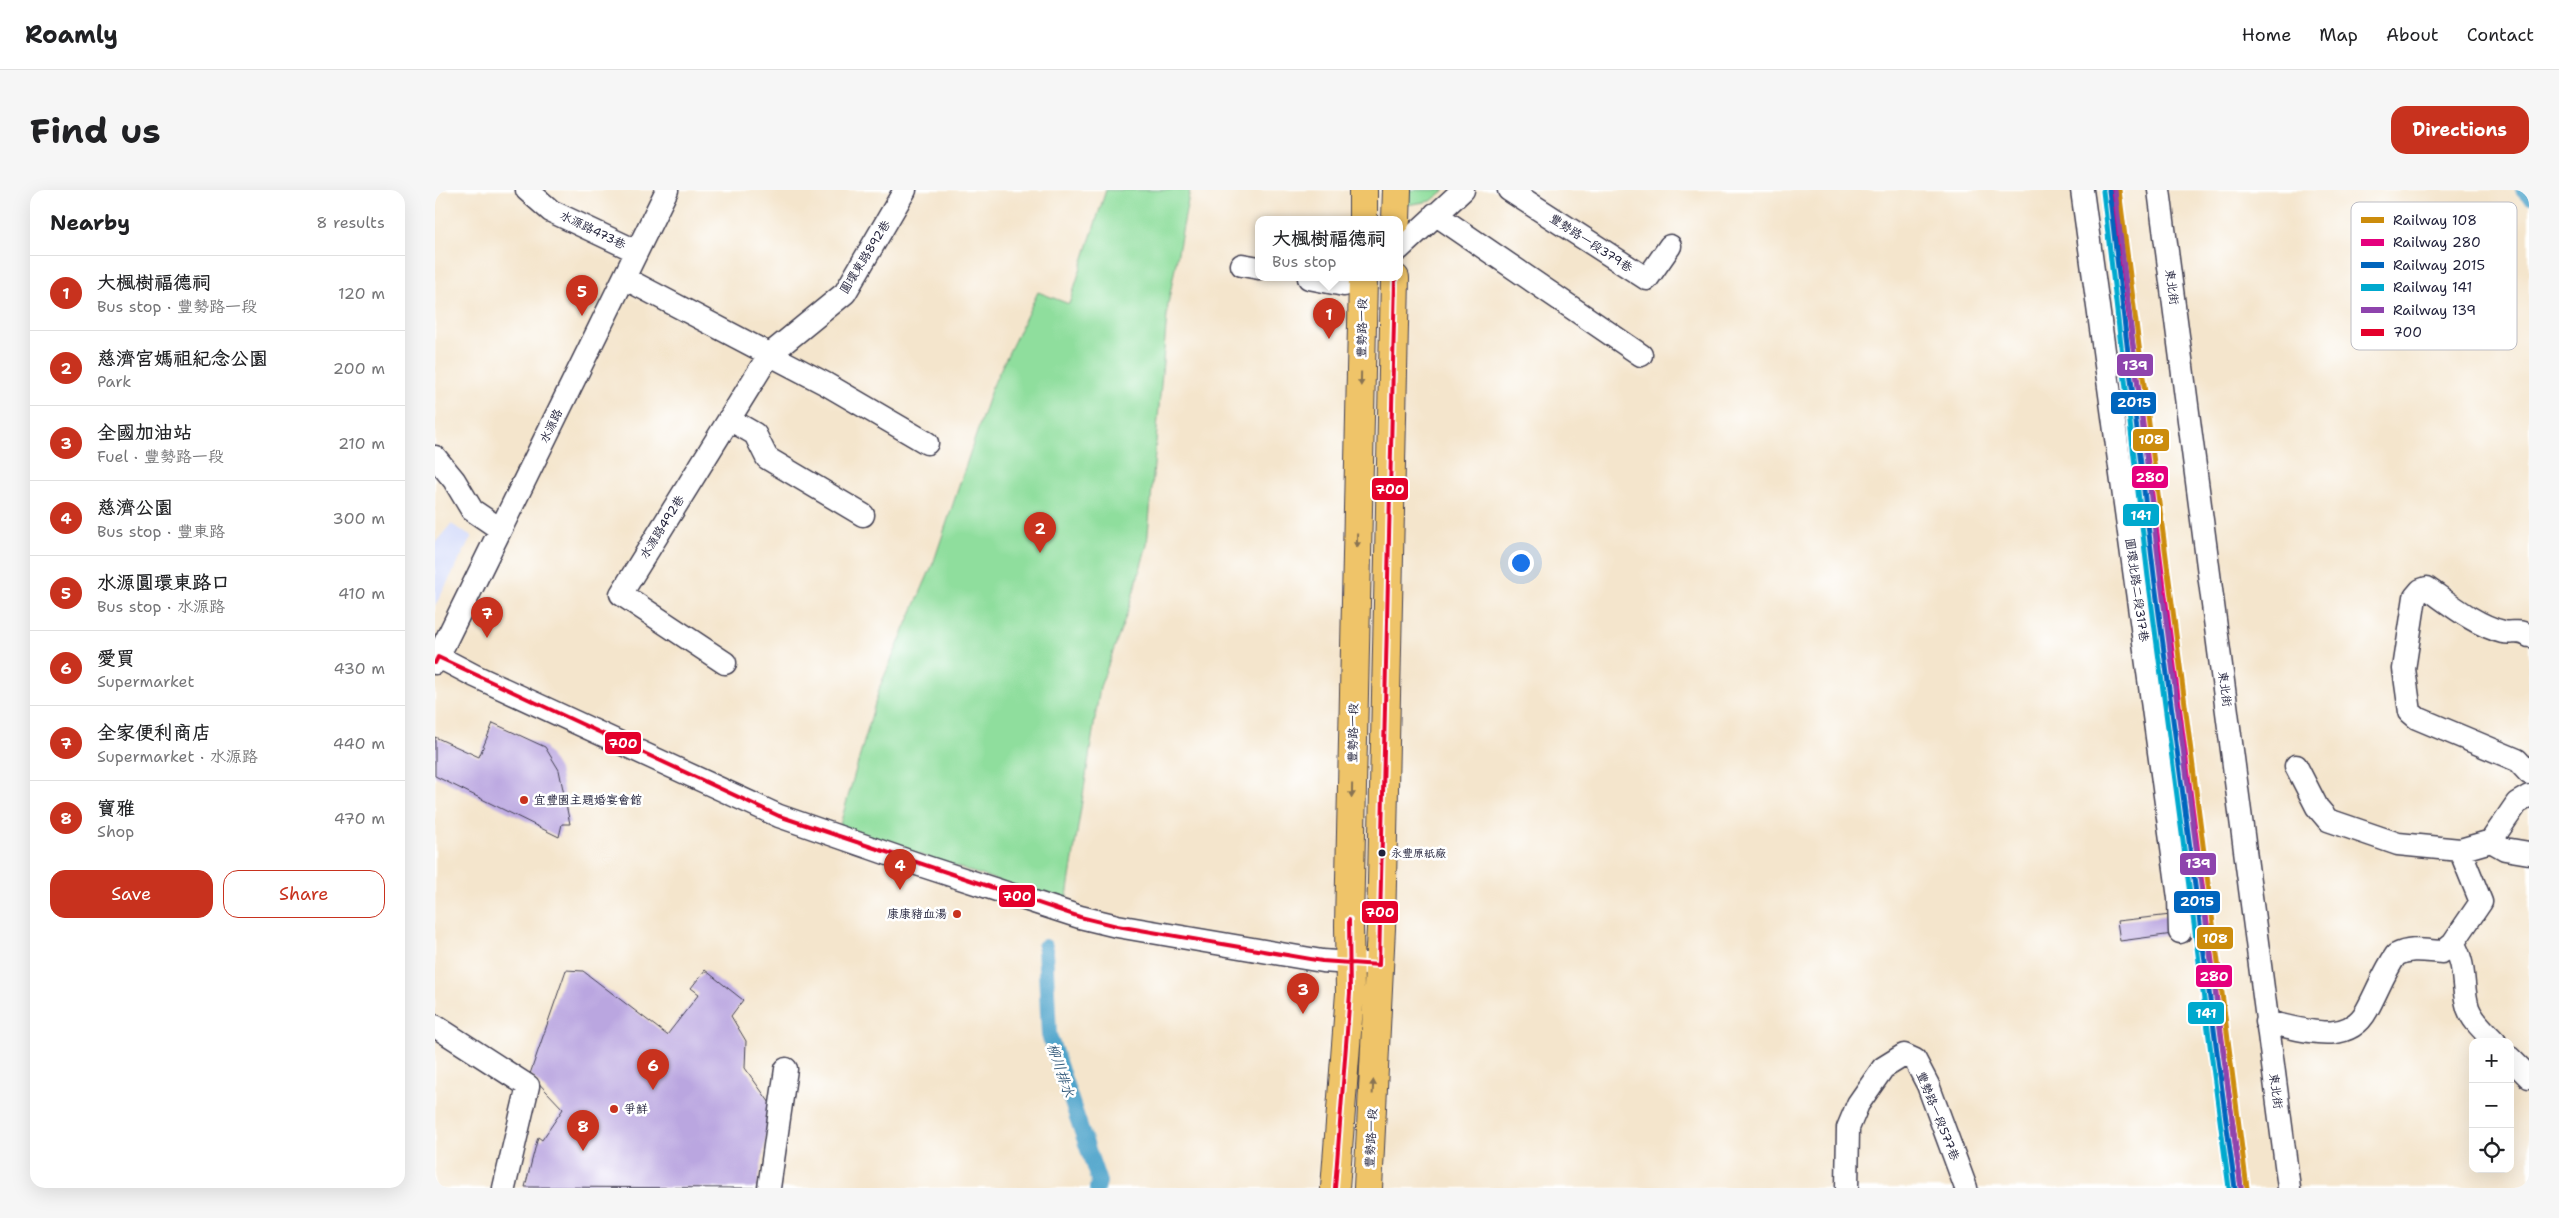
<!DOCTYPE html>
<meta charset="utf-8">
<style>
body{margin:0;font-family:"Shantell Sans","LXGW WenKai TC",sans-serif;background:#f6f6f6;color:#202124}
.controls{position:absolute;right:15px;bottom:15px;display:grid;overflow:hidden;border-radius:10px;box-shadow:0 5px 20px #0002}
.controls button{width:45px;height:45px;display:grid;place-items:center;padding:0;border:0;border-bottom:1px solid #e0e0e0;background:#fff;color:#202124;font:25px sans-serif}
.you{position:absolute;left:1085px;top:372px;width:18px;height:18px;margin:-12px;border:4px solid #fff;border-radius:50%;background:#1a73e8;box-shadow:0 0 0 8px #1a73e833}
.badge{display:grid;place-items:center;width:32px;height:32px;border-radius:50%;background:#c8321e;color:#fff;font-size:16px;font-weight:700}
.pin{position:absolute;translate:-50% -41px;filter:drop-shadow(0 1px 2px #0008)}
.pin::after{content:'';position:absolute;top:26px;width:18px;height:15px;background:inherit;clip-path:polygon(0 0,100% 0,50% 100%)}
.popup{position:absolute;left:820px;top:26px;width:148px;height:65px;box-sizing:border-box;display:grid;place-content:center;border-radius:10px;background:#fff;filter:drop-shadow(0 1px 4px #0005);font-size:16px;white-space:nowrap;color:#757577}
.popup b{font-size:19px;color:#202124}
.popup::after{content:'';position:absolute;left:50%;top:100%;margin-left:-10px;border:10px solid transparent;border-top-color:#fff}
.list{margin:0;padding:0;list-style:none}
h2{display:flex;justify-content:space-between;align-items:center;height:65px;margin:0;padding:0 20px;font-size:21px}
h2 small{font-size:16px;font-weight:400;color:#757577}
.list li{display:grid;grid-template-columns:32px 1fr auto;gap:15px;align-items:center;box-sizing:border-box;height:75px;padding:0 20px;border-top:1px solid #e0e0e0}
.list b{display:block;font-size:19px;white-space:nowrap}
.list p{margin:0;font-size:16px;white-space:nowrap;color:#757577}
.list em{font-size:16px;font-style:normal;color:#757577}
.actions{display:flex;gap:10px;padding:15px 20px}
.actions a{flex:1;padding:11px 0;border:1px solid #c8321e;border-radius:15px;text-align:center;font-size:18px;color:#c8321e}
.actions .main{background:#c8321e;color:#fff}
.icon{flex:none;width:28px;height:28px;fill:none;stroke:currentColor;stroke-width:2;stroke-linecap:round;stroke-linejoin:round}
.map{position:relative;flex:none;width:2094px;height:998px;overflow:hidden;border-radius:15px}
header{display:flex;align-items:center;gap:30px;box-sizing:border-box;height:70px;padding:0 25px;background:#fff;border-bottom:1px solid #e0e0e0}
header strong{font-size:24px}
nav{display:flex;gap:28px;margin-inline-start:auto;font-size:18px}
.intro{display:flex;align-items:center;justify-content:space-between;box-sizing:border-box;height:120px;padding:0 30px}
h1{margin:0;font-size:35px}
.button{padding:12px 22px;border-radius:15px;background:#c8321e;color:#fff;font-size:18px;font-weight:700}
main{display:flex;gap:30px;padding:0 30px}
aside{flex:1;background:#fff;border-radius:15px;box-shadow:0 5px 20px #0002}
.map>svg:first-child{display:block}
</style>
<header>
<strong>Roamly</strong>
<nav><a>Home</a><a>Map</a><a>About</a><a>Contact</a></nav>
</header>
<div class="intro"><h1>Find us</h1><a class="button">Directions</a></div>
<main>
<aside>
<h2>Nearby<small>8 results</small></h2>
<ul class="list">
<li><span class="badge">1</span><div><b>大楓樹福德祠</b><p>Bus stop · 豐勢路一段</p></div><em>120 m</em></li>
<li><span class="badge">2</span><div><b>慈濟宮媽祖紀念公園</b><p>Park</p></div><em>200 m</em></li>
<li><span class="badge">3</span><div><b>全國加油站</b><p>Fuel · 豐勢路一段</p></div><em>210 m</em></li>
<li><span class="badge">4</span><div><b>慈濟公園</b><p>Bus stop · 豐東路</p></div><em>300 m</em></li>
<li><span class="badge">5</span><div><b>水源圓環東路口</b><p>Bus stop · 水源路</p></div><em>410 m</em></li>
<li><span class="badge">6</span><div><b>愛買</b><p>Supermarket</p></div><em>430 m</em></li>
<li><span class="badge">7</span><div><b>全家便利商店</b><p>Supermarket · 水源路</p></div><em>440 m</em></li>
<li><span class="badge">8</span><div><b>寶雅</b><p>Shop</p></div><em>470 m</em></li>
</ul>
<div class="actions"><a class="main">Save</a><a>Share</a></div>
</aside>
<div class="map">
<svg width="2094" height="998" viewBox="0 0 2094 998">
<rect width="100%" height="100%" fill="#fff"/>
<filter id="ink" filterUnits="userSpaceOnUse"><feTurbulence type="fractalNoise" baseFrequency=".02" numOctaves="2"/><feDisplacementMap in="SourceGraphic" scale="10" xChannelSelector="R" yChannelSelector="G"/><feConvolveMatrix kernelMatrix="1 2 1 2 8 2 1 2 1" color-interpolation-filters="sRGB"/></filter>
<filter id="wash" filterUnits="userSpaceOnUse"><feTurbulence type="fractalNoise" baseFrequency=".0096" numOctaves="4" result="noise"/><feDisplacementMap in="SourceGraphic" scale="20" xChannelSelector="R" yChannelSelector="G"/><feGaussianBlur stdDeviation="1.12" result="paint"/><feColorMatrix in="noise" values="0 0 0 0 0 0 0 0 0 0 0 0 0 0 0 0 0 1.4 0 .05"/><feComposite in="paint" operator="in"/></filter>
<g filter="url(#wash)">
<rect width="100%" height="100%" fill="#f4e5cc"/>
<path fill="#d1d9f9" d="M 16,334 L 37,346 L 0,416 L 0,353 Z"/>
<path fill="#8fde9d" stroke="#58806c" d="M 671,0 L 755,0 L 733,114 L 712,355 L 694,418 L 665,497 L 631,713 L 404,638 L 445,496 L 499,371 L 557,197 L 603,102 L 634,114 Z
M 971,0 L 1010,0 L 996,11 L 971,15 Z"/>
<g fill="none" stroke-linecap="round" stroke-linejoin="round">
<path stroke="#4fa4cb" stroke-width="16" d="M 2088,0 L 2094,6
M 610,757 L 614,845 L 664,992 L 662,998"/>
</g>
<g id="blocks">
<path fill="#baa6e0" d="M 58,533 L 110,557 L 124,580 L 135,634 L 127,634 L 124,647 L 0,586 L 0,547 L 44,567 Z
M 1736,725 L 1738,744 L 1685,751 L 1682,731 Z
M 131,780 L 148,781 L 232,845 L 264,804 L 256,798 L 270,780 L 308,810 L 296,826 L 311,851 L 310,878 L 337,916 L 322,998 L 90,997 L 103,947 L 107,950 L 128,919 L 95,884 Z"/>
</g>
</g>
<g filter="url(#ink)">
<use href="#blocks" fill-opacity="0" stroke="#423f51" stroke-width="1"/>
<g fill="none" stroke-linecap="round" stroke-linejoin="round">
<g stroke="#423f51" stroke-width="25">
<path id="minor" d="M 92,0 L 116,21 L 201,61
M 1074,0 L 1212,89 L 1235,56
M 1647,0 L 1744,708 L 1745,742
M 1724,0 L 1854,998
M 1000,24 L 1206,165
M 964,59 L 1028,0
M 807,75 L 824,78
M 189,88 L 391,194 L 492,253
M 874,88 L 909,95 L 921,88
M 294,229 L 320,244 L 332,268 L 428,325
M 0,267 L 19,290 L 37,320 L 65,339
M 2094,446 C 2084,439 2078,444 2068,442 C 2040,435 2015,414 1992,398 L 1986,400 L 1980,407 L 1969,479 L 1975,522 L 1982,528 L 2082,570 L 2094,583
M 0,465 L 40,486 L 344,626 L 485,675 L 645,727 L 682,736 L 887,771 L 944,775
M 0,473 L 232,0
M 290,473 L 186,404 L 334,165 L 410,103 L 470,0
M 1861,576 L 1882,617 L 1893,630 L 1963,654 L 2025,660 L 2056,651 L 2082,613 L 2094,606
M 2056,651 L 2070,659 L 2094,663
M 2018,753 C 2032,776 2026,794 2033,818 C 2038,832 2050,841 2060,852
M 1831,832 C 1865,838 1912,858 1932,820 C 1942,802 1949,782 1961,765 C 1976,757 1990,761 2007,762 L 2018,753 L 2046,712 L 2025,660
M 0,836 L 93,896 L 69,998
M 2075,868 L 2094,887
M 334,998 L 351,879
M 1412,998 L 1413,938 L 1423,914 L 1448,878 L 1469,865 L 1480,870 L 1493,895 L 1531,998"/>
</g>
<g stroke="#423f51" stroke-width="30">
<path id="major" d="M 928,30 L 928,0
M 961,30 L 962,0
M 900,998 L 915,803 L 914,735 L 928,88
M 933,998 L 946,738 L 960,88"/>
</g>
<use href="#minor" stroke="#fff" stroke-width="22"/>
<use href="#major" stroke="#efc469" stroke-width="28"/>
<g stroke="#fff" stroke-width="8">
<path id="bus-1" d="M 0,473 L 3,467 L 344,626 L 645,727 L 682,736 L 887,771 L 944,775 L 960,88
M 900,998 L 915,803 L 914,730"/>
</g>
<use href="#bus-1" stroke="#e4002b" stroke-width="4"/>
<g stroke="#fff" stroke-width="9">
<path id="rail-1" d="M 1684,0 L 1812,998"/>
</g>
<g stroke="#fff" stroke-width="9">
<path id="rail-2" d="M 1678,1 L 1806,998"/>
</g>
<g stroke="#fff" stroke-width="9">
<path id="rail-3" d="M 1674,0 L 1719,386 L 1800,998"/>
</g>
<g stroke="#fff" stroke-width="9">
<path id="rail-4" d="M 1668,1 L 1713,387 L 1794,998"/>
</g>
<g stroke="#fff" stroke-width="9">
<path id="rail-5" d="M 1680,0 L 1725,385 L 1806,997"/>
</g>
<use href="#rail-1" stroke="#cc8c0c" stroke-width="5"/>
<use href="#rail-2" stroke="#e5007d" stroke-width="5"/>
<use href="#rail-3" stroke="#0065bd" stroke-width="5"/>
<use href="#rail-4" stroke="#00a9ce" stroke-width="5"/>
<use href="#rail-5" stroke="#8e44ad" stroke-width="5"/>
</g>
<defs><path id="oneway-solid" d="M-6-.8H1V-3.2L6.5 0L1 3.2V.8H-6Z" transform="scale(1.25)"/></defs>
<g fill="#887352">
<use href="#oneway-solid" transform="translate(926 189) rotate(91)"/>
<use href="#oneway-solid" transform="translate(922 351) rotate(91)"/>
<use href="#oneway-solid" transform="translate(917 601) rotate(91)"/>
<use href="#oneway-solid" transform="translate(938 897) rotate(-87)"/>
</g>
</g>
<g fill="#c8321e" stroke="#fff" stroke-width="2">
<circle cx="89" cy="610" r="5"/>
<circle cx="522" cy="724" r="5"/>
<circle cx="179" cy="919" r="5"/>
</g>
<circle fill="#22223b" stroke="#fff" stroke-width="2" cx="947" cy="663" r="4.5"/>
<g text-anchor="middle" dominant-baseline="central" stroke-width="5" stroke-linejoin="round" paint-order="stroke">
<g font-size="11" fill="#22223b" stroke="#fff" text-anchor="start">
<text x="956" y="663">永豐原紙廠</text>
</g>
<g font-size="12" fill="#22223b" stroke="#fff">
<text transform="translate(158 40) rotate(26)">水源路473巷</text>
<text transform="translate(1156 53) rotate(33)">豐勢路一段379巷</text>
<text transform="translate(430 67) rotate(-58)">圓環東路892巷</text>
<text transform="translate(1737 97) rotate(82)">東北街</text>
<text transform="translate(927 138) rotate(-89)">豐勢路一段</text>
<text transform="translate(116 236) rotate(-64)">水源路</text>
<text transform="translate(227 337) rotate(-58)">水源路492巷</text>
<text transform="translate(1702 400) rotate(82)">圓環北路二段317巷</text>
<text transform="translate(1790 499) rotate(82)">東北街</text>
<text transform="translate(918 543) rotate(-89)">豐勢路一段</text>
<text transform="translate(1841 901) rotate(82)">東北街</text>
<text transform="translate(1503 926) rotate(68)">豐勢路一段577巷</text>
<text transform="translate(936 948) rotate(-87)">豐勢路一段</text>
</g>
<g font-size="12" fill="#22223b" stroke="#fff" text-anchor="start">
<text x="99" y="610">宜豐園主題婚宴會館</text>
<text x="512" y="724" text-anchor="end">康康豬血湯</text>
<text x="189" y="919">爭鮮</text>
</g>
<g font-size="14" font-style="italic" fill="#365c7c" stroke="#fff">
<text transform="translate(626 880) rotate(71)">柳川排水</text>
</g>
</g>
<rect x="1916" y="12" width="166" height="148" rx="8" fill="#fff" stroke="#bdbdc4" stroke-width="1"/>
<rect x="1926" y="27" width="23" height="6" fill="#cc8c0c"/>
<rect x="1926" y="49" width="23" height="7" fill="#e5007d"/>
<rect x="1926" y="72" width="23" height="6" fill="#0065bd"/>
<rect x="1926" y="94" width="23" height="7" fill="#00a9ce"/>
<rect x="1926" y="117" width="23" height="6" fill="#8e44ad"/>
<rect x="1926" y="139" width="23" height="7" fill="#e4002b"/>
<g font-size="14" fill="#22223b">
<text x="1958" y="35">Railway 108</text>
<text x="1958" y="57">Railway 280</text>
<text x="1958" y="80">Railway 2015</text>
<text x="1958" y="102">Railway 141</text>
<text x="1958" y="125">Railway 139</text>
<text x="1958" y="147">700</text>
</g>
<g stroke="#fff" stroke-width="2">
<rect x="1681" y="163" width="38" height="24" rx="5" fill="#8e44ad"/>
<rect x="1675" y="201" width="47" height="24" rx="5" fill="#0065bd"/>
<rect x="1697" y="238" width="38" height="24" rx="5" fill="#cc8c0c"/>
<rect x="1696" y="275" width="38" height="24" rx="5" fill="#e5007d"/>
<rect x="936" y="287" width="38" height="24" rx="5" fill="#e4002b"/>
<rect x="1687" y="313" width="38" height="24" rx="5" fill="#00a9ce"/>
<rect x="169" y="541" width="38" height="24" rx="5" fill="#e4002b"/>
<rect x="1744" y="662" width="38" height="24" rx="5" fill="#8e44ad"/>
<rect x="563" y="694" width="38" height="24" rx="5" fill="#e4002b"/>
<rect x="1738" y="700" width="48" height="24" rx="5" fill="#0065bd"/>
<rect x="926" y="710" width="38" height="24" rx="5" fill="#e4002b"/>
<rect x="1761" y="736" width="38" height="24" rx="5" fill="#cc8c0c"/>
<rect x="1760" y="774" width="38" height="24" rx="5" fill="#e5007d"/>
<rect x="1752" y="811" width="38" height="24" rx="5" fill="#00a9ce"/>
</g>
<g font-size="14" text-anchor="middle" font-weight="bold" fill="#fff">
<text x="1700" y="180">139</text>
<text x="1699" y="217">2015</text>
<text x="1716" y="254">108</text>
<text x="1715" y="292">280</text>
<text x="955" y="304">700</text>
<text x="1706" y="330">141</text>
<text x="188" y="558">700</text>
<text x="1763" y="678">139</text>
<text x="582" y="711">700</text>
<text x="1762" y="716">2015</text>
<text x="945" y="727">700</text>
<text x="1780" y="753">108</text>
<text x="1779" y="791">280</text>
<text x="1771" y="828">141</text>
</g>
</svg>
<div class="controls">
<button>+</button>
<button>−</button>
<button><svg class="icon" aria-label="locate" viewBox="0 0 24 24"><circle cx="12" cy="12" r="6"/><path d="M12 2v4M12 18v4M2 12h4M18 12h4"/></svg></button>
</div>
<div class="you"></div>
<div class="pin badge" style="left:894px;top:149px">1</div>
<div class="popup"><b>大楓樹福德祠</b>Bus stop</div>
<div class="pin badge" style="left:605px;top:363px">2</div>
<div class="pin badge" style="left:868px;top:824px">3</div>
<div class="pin badge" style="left:465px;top:700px">4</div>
<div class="pin badge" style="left:147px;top:126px">5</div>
<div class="pin badge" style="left:218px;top:900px">6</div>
<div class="pin badge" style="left:52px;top:448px">7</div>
<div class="pin badge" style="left:148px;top:961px">8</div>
</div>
</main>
